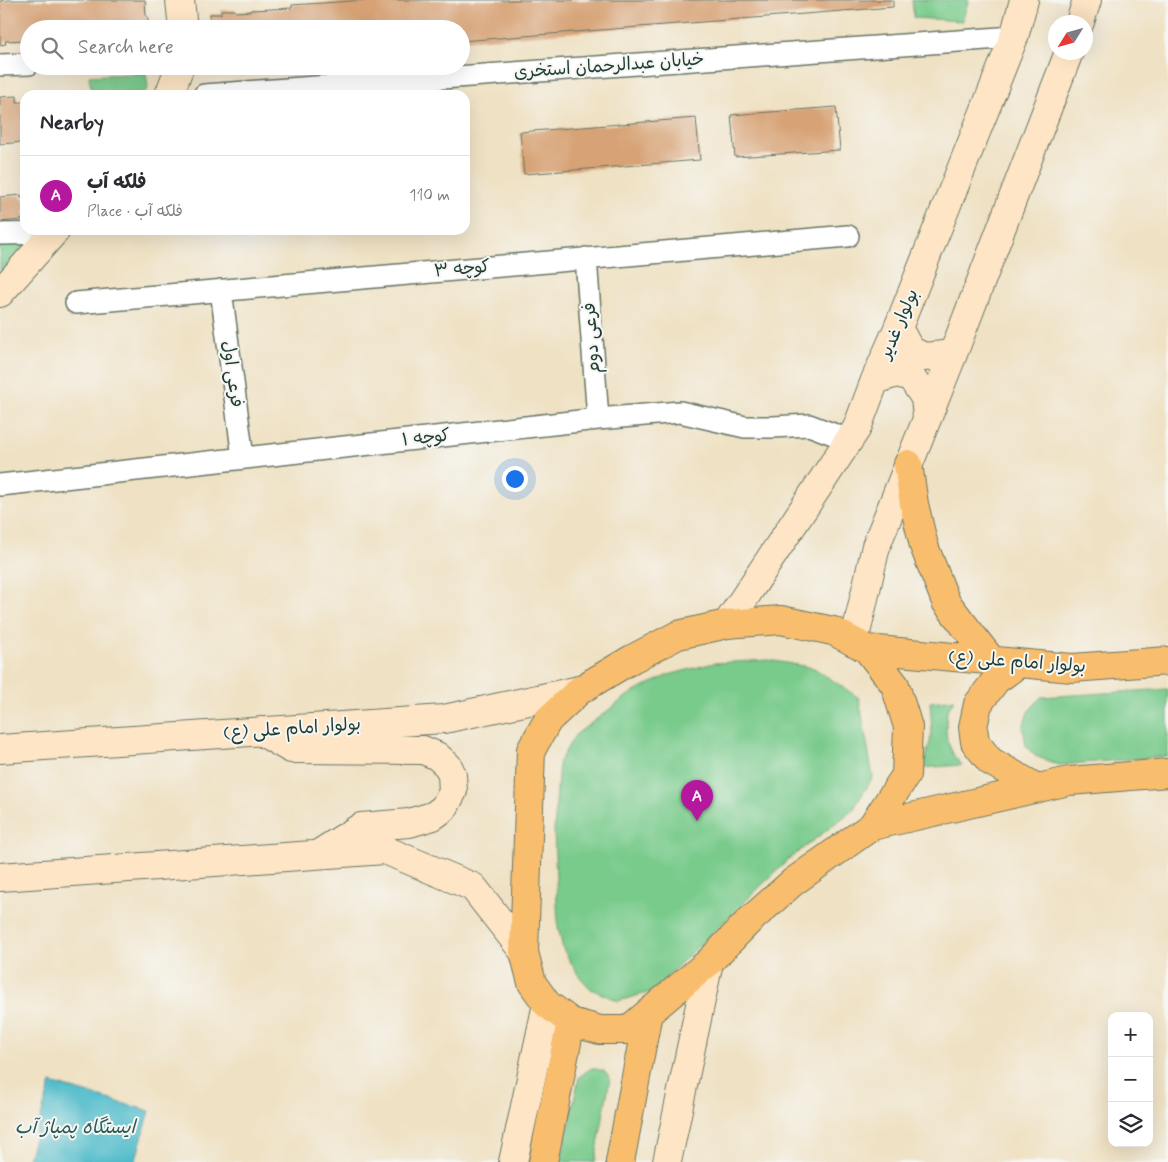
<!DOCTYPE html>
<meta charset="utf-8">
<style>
body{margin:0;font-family:Mynerve,"Playpen Sans Arabic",sans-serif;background:#f7f7f7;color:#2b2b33}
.controls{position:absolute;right:15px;bottom:15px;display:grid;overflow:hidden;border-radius:10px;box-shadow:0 5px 20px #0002}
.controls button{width:45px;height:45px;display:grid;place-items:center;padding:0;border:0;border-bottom:1px solid #e1e1e2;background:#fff;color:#2b2b33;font:25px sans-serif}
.compass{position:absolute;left:1048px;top:15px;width:45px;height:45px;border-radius:50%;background:#fff;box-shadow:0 5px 20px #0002;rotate:233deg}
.you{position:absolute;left:514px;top:478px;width:18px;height:18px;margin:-12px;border:4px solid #fff;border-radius:50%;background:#1a73e8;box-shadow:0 0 0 8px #1a73e833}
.badge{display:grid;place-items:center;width:32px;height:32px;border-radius:50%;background:#b5179e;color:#fff;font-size:16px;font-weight:700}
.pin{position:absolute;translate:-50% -41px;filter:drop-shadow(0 1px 2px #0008)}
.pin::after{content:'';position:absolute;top:26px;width:18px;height:15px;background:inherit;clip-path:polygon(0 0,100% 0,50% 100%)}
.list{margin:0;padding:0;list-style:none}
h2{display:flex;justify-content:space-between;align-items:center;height:65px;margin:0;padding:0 20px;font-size:21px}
h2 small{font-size:16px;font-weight:400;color:#7c7c81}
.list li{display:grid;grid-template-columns:32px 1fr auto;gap:15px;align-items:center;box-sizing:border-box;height:80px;padding:0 20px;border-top:1px solid #e1e1e2}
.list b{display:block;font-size:19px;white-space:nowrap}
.list p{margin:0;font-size:16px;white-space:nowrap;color:#7c7c81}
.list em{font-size:16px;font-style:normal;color:#7c7c81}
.icon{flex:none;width:28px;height:28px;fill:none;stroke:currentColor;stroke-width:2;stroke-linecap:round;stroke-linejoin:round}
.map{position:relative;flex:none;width:1168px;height:1162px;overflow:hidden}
.search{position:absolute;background:#fff;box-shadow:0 5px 20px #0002;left:20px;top:20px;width:450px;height:55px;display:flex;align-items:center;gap:12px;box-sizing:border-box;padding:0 18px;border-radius:28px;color:#7c7c81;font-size:19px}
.panel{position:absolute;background:#fff;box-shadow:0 5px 20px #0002;left:20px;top:90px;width:450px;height:145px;border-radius:15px}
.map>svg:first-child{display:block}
</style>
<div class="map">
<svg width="1168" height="1162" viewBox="0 0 1168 1162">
<rect width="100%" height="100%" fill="#f6f6f2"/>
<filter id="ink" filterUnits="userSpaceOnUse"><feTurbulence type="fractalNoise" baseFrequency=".02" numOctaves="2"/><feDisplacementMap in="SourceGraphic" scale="10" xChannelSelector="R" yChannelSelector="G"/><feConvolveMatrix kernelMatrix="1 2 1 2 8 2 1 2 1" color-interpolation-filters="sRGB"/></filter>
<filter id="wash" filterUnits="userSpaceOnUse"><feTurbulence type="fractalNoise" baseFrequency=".0096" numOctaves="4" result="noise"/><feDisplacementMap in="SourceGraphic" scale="20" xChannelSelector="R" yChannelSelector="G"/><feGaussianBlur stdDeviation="1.12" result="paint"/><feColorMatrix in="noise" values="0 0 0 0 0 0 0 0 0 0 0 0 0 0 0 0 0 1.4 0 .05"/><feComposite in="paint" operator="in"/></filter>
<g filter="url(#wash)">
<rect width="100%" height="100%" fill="#efe1c3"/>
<path fill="#79cb8c" stroke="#4c8460" d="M 912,0 L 969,0 L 962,21 L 914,18 Z
M 146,73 L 148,88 L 142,95 L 92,95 L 89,76 Z
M 29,239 L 0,274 L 0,241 Z
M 769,660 L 814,668 L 859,698 L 873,777 L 853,810 L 789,859 L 651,992 L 618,1001 L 591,989 L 579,976 L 563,949 L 558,927 L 554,831 L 559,762 L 575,735 L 630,694 L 668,675 L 714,663 Z
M 1168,689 L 1168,756 L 1059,765 L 1035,756 L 1026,746 L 1023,727 L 1028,712 L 1041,697 Z
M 955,699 L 947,710 L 946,730 L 947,740 L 954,756 L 962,765 L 922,768 L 925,761 L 932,733 L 930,702 Z
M 591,1068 L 604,1071 L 610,1078 L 595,1162 L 561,1162 L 579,1077 Z"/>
<path fill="#4fbbca" stroke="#377c7f" d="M 51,1083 L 150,1111 L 135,1162 L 27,1162 Z"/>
<g id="blocks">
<path fill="#d7a274" d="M 8,0 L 145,0 L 146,16 L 148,17 L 148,23 L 146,22 L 146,29 L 29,29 L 29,40 L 5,41 L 6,44 L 0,45 L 0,1 Z
M 367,0 L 893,0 L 893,7 L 461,41 L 461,29 L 210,29 L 210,14 L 221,14 L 221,10 L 235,10 L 236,12 L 251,11 L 251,10 L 292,8 L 292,5 Z
M 17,96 L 17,102 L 25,102 L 25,142 L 0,144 L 0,97 Z
M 836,107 L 840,150 L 735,157 L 731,115 Z
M 696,118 L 700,160 L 524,174 L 520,132 Z
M 21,195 L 21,198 L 23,198 L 25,201 L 25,217 L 21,220 L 0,222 L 0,197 Z"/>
</g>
</g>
<g filter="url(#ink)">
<use href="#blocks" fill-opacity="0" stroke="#687666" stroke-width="1"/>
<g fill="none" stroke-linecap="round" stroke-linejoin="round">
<g stroke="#687666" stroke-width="24">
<path id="street" d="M 0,65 L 29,64
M 204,95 L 1014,37
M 0,234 L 53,233
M 586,258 L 598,419
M 221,290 L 243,458
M 76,303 L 848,236
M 0,485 L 598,419 L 680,412 L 745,427 L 773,427 L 809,425 L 849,440"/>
</g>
<g stroke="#687666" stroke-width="30">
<path id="secondary" d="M 180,0 L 183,29
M 1080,22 L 1087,0
M 169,95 L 180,66
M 0,293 L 56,230
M 898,328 L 910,350 L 924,357 L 953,354
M 875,380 L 897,373 L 911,377 L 925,398 L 927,417
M 727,624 L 857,428 L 875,380 L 898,328 L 938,227 L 1014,37 L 1024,0
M 854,642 L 876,546 L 953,354 L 1069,52
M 260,731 L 291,749 L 423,750 L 437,756 L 448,766 L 452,775 L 453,791 L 444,808 L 433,816 L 409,823 L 361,827 L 320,853
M 0,749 L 444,719 L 580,690
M 0,877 L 385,850 L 473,887 L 524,952
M 513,1162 L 547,1004
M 667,1162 L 709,962"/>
</g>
<g stroke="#687666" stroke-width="30">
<path id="primary" d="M 908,464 L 914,504 L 924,546 L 946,602 L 992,661
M 781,620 L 833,631 L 854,642 L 867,649 L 895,685 L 908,727 L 906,775 L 872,826 L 793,882 L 748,922 L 709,962 L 628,1030 L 600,1030 L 571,1022 L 547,1004 L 532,983 L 524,952 L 531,750 L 548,720 L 580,690 L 632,659 L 678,635 L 727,624 Z
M 867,649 L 1072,668 L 1168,661
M 1018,664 L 996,680 L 978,704 L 973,727 L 975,742 L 990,761 L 1037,788
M 872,826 L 1069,781 L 1168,773
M 543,1162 L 571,1022
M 620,1162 L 648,1013"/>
</g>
<use href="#street" stroke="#fff" stroke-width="21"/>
<use href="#secondary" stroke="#fde5c5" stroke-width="28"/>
<use href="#primary" stroke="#f9be6d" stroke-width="28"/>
</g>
</g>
<g text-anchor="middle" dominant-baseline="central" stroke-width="4" stroke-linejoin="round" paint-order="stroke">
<g font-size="18" fill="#1f3d34" stroke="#f6f6f2">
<text transform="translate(609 66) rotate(-4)">خیابان عبدالرحمان استخری</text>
<text transform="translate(462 269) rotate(-5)">کوچه ۳</text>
<text transform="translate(899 324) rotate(-67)">بولوار غدیر</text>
<text transform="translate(592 338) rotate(-94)">فرعی دوم</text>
<text transform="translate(232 374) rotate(82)">فرعی اول</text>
<text transform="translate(426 438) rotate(-6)">کوچه ۱</text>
<text transform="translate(1017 662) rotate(4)">بولوار امام علی (ع)</text>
<text transform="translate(292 729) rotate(-4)">بولوار امام علی (ع)</text>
</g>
<g font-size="19" font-style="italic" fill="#2b5c5a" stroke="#f6f6f2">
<text x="75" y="1127">ایستگاه پمپاژ آب</text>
</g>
</g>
</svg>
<div class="controls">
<button>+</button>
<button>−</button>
<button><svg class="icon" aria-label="layers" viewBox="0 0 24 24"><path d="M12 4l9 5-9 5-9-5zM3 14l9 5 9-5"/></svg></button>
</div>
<svg class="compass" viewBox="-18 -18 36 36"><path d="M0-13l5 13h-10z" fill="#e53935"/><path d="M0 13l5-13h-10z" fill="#7c7c81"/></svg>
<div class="you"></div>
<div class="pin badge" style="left:697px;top:821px">A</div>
<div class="search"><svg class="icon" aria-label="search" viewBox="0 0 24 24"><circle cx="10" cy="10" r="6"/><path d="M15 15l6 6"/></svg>Search here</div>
<section class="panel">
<h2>Nearby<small></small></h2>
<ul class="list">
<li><span class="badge">A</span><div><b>فلکه آب</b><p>Place · فلکه آب</p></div><em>110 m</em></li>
</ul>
</section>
</div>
